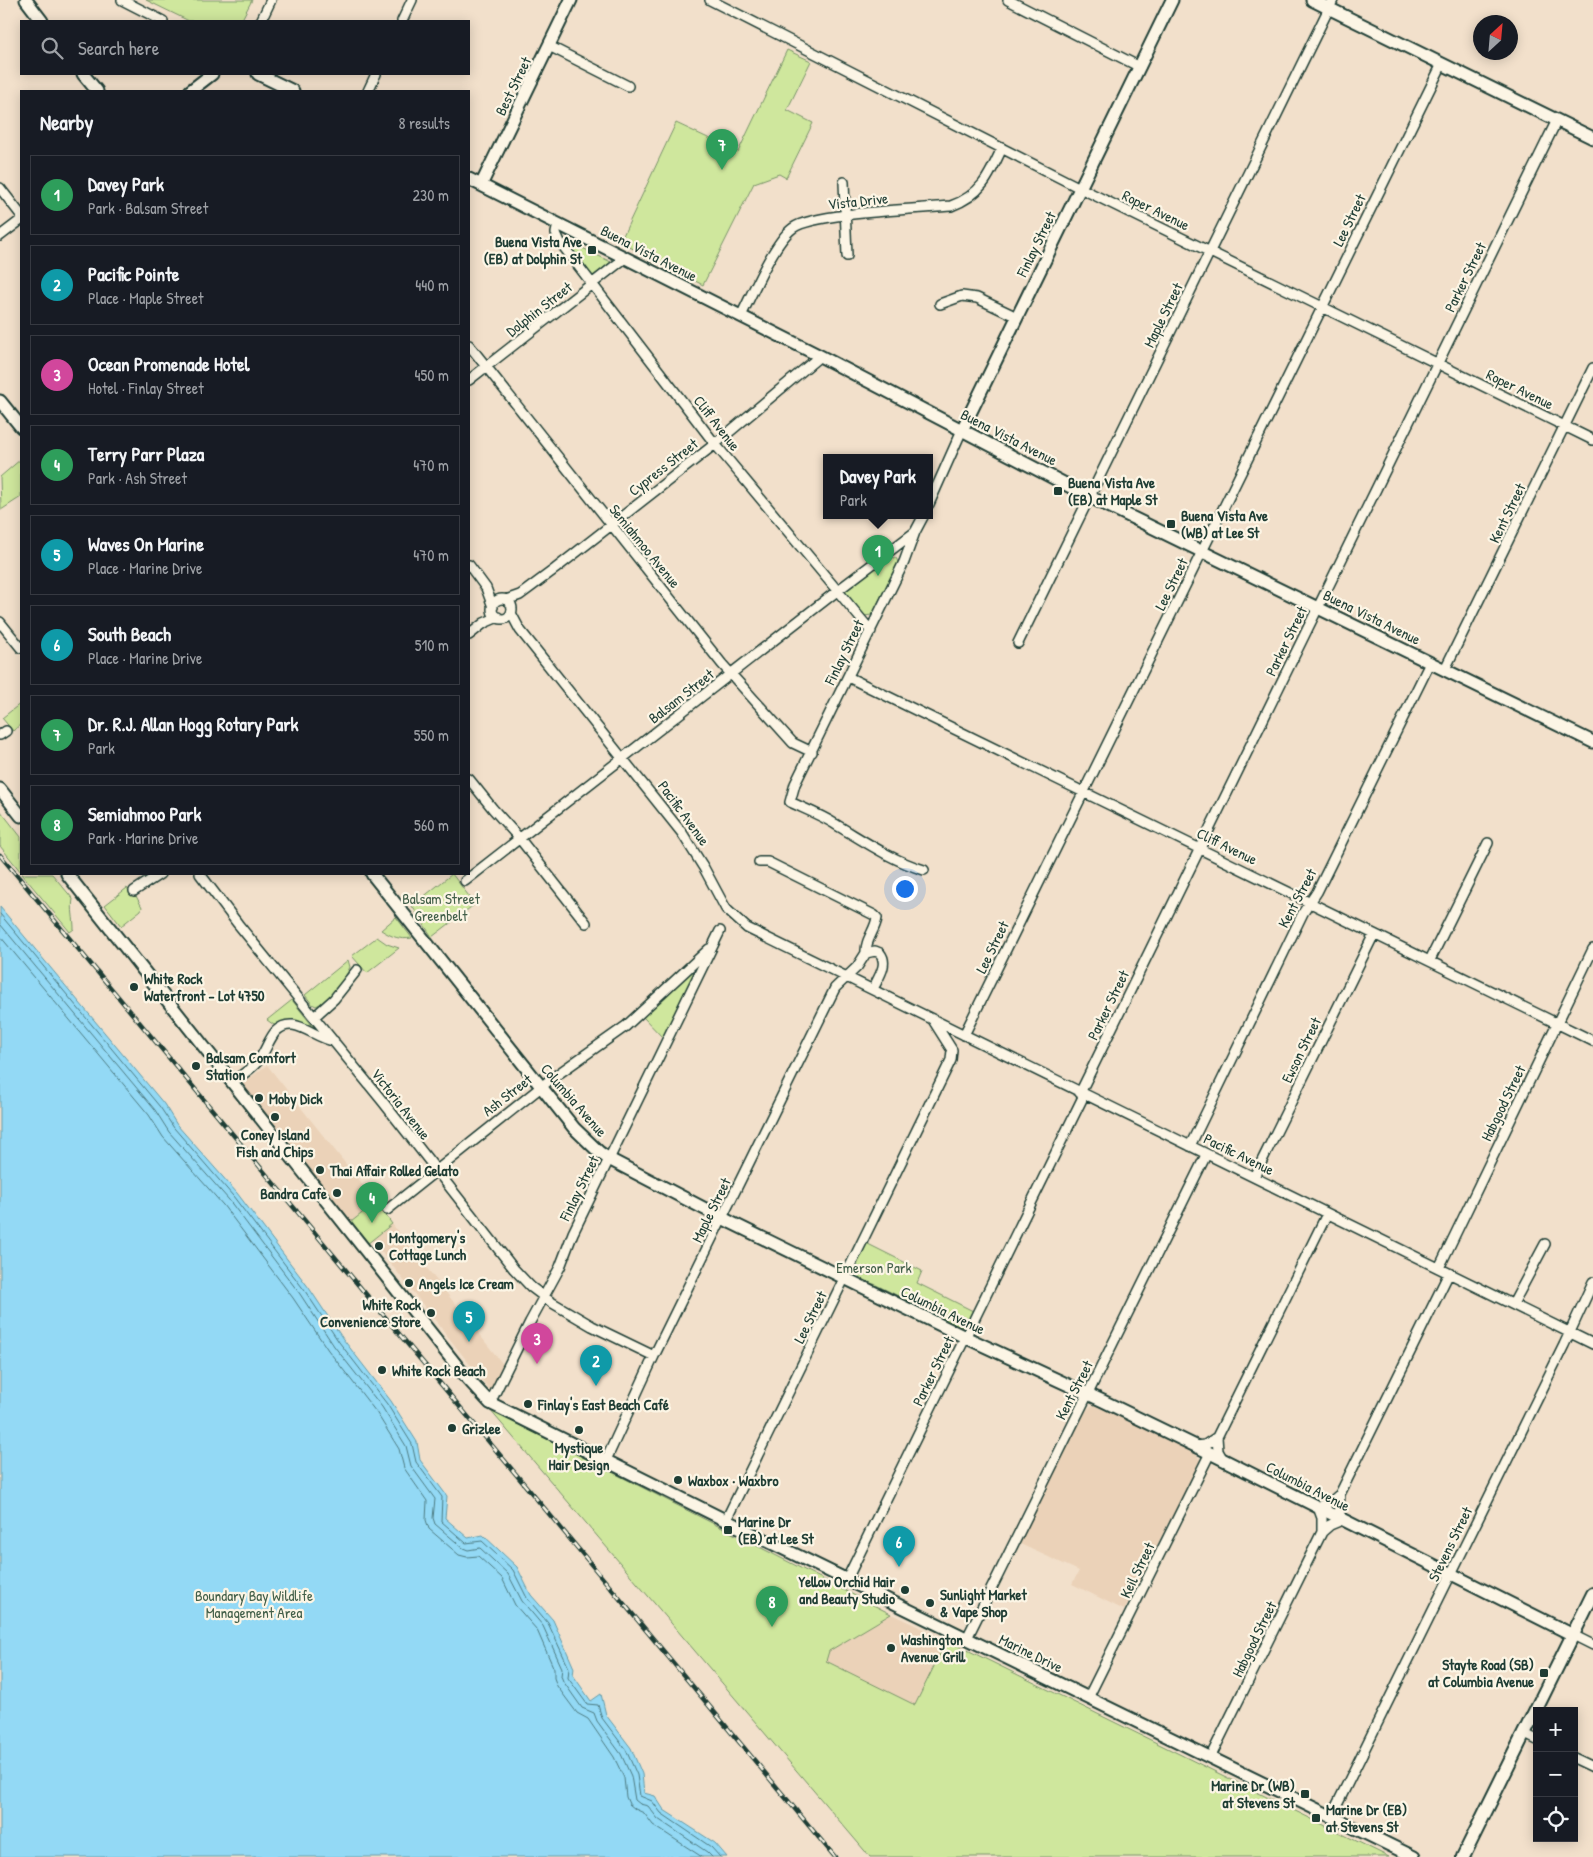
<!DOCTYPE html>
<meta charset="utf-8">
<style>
body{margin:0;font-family:"Patrick Hand",sans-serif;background:#242831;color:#f1f3f6}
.controls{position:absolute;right:15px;bottom:15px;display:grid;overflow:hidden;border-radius:0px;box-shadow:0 2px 12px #0003}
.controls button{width:45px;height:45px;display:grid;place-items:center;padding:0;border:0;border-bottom:1px solid #363941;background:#171b24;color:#f1f3f6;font:25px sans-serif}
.compass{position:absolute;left:1473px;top:15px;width:45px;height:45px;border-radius:50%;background:#171b24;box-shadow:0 2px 12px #0003;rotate:26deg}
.you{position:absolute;left:904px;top:888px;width:18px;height:18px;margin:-12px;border:4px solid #fff;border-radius:50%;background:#1a73e8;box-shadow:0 0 0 8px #1a73e833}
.badge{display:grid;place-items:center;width:32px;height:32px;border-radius:50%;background:#92a19f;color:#fff;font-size:16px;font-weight:700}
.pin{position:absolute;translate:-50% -41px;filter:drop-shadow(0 1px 2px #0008)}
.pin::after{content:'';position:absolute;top:26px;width:18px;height:15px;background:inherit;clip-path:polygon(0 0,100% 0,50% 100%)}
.popup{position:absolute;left:823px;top:454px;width:110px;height:65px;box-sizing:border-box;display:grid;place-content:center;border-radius:0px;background:#171b24;filter:drop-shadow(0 1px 4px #0005);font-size:16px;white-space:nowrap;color:#9ea1a6}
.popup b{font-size:19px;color:#f1f3f6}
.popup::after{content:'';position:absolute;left:50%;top:100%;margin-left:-10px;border:10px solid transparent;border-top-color:#171b24}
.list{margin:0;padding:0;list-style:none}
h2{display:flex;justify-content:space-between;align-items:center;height:65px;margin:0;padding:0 20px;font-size:21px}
h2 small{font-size:16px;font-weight:400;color:#9ea1a6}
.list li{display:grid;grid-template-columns:32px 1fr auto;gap:15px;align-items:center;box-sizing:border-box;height:80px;margin:0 10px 10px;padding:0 10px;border:1px solid #363941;border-radius:0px}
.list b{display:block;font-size:19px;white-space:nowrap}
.list p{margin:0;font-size:16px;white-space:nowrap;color:#9ea1a6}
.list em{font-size:16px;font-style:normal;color:#9ea1a6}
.icon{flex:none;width:28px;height:28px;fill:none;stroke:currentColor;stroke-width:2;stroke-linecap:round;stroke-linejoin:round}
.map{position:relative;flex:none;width:1593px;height:1857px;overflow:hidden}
.search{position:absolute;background:#171b24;box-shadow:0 2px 12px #0003;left:20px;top:20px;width:450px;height:55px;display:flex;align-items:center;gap:12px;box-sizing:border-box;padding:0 18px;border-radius:0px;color:#9ea1a6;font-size:19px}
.panel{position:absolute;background:#171b24;box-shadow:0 2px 12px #0003;left:20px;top:90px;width:450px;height:785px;border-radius:0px}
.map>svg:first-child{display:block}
</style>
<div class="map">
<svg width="1593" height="1857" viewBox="0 0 1593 1857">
<rect width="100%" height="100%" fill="#f2e0cb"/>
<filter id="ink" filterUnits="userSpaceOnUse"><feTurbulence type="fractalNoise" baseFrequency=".02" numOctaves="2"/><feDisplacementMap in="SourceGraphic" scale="10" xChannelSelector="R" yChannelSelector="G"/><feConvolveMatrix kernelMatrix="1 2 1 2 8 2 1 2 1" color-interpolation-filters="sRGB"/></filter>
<g filter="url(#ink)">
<path fill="#ebd2b8" d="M 267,1065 L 376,1202 L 351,1222 L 242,1084 Z
M 392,1224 L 505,1367 L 490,1390 L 372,1240 Z
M 1096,1405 L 1193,1451 L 1200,1460 L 1199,1467 L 1179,1507 L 1169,1522 L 1124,1610 L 1072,1584 L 1079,1571 L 1018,1543 L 1084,1413 L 1091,1406 Z
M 891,1614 L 947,1640 L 915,1705 L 826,1661 L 829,1651 Z"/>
<path fill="#cfe79d" stroke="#779268" d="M 146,0 L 252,0 L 241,21 L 189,21 Z
M 787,50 L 811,61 L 787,110 L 813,123 L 786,178 L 779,174 L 754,183 L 703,285 L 620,242 L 676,123 L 738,152 Z
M 562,238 L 611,262 L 592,277 Z
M 21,459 L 21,497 L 1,510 L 0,477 Z
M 889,557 L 896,558 L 898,562 L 874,611 L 872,615 L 864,616 L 845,592 Z
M 21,703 L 21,724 L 13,731 L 2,718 Z
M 0,810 L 21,837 L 21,872 L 0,846 Z
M 22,874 L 52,874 L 73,899 C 71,910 74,918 74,929 L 70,932 Z
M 452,874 L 475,904 L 432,937 L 412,906 Z
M 127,888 L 133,896 L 136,896 L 142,907 L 141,910 L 121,926 L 105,905 Z
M 396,917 L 412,938 C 400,940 392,937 381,930 Z
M 377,937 L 387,944 L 399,948 L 367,973 L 352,956 Z
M 348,960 L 350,967 C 344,981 331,1001 316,1006 L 312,1004 L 305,995 Z
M 691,970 L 694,971 L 693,978 L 664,1039 L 642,1016 Z
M 292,1000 L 316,1030 C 295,1027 300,1017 274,1025 L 267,1020 Z
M 376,1202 L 392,1224 L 367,1244 L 351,1222 Z
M 866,1243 L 922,1271 L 917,1283 L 973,1311 L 965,1325 L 957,1328 L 947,1323 L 941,1317 L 874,1284 L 865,1283 L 856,1279 L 853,1270 Z
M 490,1410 L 891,1614 L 829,1651 L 826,1661 L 915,1705 L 947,1640 L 1389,1857 L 870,1857 Z"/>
<path fill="#93d9f5" stroke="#659ba8" d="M 0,907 L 164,1104 L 177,1125 L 237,1193 L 309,1288 L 343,1339 L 391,1401 L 417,1442 L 420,1460 L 447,1496 L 445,1518 L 468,1538 L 483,1535 L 517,1567 L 531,1595 L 553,1620 L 574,1668 L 573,1675 L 591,1701 L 601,1694 L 606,1715 L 631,1748 L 642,1774 L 644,1793 L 655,1796 L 664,1810 L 715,1843 L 727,1857 L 0,1857 Z"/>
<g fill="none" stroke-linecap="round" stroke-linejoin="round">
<path stroke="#4d7b81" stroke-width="1" d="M 0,914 L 160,1107 L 174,1128 L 233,1196 L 305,1291 L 339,1342 L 387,1404 L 412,1444 L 416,1462 L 442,1497 L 441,1521 L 466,1543 L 482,1541 L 513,1570 L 527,1598 L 548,1623 L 569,1668 L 568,1678 L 587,1704 L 598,1705 L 602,1718 L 626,1750 L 637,1775 L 640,1796 L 652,1801 L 661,1813 L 711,1847 L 720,1857
M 0,924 L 155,1110 L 169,1132 L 229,1200 L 300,1294 L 334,1346 L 382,1407 L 406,1446 L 411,1466 L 435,1499 L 433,1518 L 435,1524 L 463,1548 L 468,1550 L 480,1548 L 508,1574 L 522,1601 L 543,1626 L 562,1668 L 561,1676 L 563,1681 L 582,1708 L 594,1713 L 597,1721 L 621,1754 L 631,1776 L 635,1800 L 640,1804 L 648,1806 L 658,1819 L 707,1852 L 712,1857
M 0,936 L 149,1115 L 163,1137 L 223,1205 L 293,1298 L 328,1350 L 376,1412 L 399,1449 L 404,1468 L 427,1501 L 426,1520 L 429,1529 L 459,1555 L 467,1557 L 478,1556 L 502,1578 L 515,1605 L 537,1630 L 554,1669 L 554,1678 L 557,1686 L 577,1713 L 588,1719 L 614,1757 L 624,1778 L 626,1797 L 629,1804 L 635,1809 L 644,1813 L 653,1825 L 702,1857"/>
<g stroke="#1f3d34" stroke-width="12">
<path id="minor" d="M 122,0 L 163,21
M 710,0 L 1080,188 L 1593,440
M 1008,0 L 1140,67
M 261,21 L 271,0
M 402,21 L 412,0
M 549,46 L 628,86
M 368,91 L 376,74
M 844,182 L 847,256
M 0,188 L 21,215
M 558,224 L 556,233 L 560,242 L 715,444 L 871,631
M 0,236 L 21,220
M 940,304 L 962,296 L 977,298 L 1017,317
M 741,316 C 752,294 774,242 793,228 C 813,213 920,209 951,206 C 981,195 989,177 1002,148
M 469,345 L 722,664 L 793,743 L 812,752
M 469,380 L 625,258
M 929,504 L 962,430
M 469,565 L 486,588 L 493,607
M492 609a10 10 0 1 1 20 0a10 10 0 1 1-20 0Z
M 506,600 L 520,595 L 555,569 L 715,444 L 820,356
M 511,613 L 520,630 L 682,833 L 704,868 L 726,909 L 747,928 L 1593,1344
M 0,622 L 21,648
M 469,635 L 484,623 L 498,617
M 1018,643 L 1333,0
M 1445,669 L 1593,368
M 848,677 L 1593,1041
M 0,735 L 6,731
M 469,779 L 493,809 L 520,839 L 586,923
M 759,862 L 768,862 L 874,915 L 877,918 C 875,931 865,940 866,953
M 924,870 C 891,860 864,841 835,824 C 821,815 805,809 790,802 L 795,784 L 904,562 L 915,532 L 924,515
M 200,874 L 238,924 L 383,1102 L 514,1269 L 531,1287 L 551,1302 L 592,1326 L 654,1356
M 465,881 L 837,591 L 915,532
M 134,891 L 160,874
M 1430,960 L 1488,843
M 314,1017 L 334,999 L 357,970
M 964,1035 L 1442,64
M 232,1082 C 241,1076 250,1070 257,1062 C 269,1050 270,1023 293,1025 C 307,1027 319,1039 334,1041
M 1080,1093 L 1557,120
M 1190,1146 L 1303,913 L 1317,892 L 1430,663
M 1254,1177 L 1374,934
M 387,1210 L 551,1079 L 626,1026 L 709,949
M 1439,1268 L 1593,949
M 1513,1304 L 1545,1244
M 490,1403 L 530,1322 L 560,1267 L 573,1233 L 720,931
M 1217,1437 L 1218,1451 L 1223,1460
M 1196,1446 L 1205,1445 L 1217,1437 L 1327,1214
M 606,1460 L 654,1356 L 835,988 L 857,967 L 866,953 L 875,951 L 880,953 C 889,964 878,978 873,989
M 726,1520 L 951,1060 L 952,1050 L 933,1020
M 1322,1532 L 1322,1518 L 1318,1507 L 1332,1501 L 1340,1494
M 847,1579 L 1084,1095
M 1573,1635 L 1593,1645
M 967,1638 L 1206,1155
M 1088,1698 L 1210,1453
M 1523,1733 L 1537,1740
M 1210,1758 L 1322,1532 L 1330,1525 L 1342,1520 L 1339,1511 L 1340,1494 L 1449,1273
M 1574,1758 L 1593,1767
M 1331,1817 L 1564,1345 L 1593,1282"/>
</g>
<g stroke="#1f3d34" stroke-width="15">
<path id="tertiary" d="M 26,0 L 42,21
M 1312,0 L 1593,138
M 83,74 L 97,91
M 258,74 L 293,91
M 190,91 L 212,74
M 469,179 L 820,356 L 1090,497 L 1593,742
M 481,185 L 571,0
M 0,401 L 21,427
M 962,430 L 1172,0
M 0,789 L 21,816
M 67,874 L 465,1376 L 490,1403 L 751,1533 L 1414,1857
M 372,874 L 574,1128 L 599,1152 L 609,1159 L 732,1223 L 965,1337 L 1103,1401 L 1210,1453 L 1573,1635"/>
</g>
<g stroke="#1f3d34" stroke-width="16">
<path id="secondary" d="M 1463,1857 L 1593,1594"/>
</g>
<use href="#minor" stroke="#fcf5e5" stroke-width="9"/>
<use href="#tertiary" stroke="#fcf5e5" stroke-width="11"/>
<use href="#secondary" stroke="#fcf5e5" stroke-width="12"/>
<g stroke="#1f3d34" stroke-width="4.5">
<path id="rail" d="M 0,855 L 835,1857"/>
</g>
<use href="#rail" stroke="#fcf5e5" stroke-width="2.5" stroke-dasharray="8" stroke-linecap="butt"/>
</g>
</g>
<g fill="#1f3d34" stroke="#fcf5e5" stroke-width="2">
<rect x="587" y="245" width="10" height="10" rx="2.5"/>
<rect x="1053" y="486" width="10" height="10" rx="2.5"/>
<rect x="1166" y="519" width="10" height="10" rx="2.5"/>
<circle cx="134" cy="987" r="5"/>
<circle cx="196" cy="1066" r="5"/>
<circle cx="259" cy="1098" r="5"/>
<circle cx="275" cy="1117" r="5"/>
<circle cx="320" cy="1170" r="5"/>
<circle cx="337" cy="1193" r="5"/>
<circle cx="379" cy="1246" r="5"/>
<circle cx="409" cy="1283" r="5"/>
<circle cx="431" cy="1313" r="5"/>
<circle cx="382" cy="1370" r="5"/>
<circle cx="528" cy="1404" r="5"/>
<circle cx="452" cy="1428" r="5"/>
<circle cx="579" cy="1430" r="5"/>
<circle cx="678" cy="1480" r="5"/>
<rect x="723" y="1525" width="10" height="10" rx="2.5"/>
<circle cx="905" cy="1590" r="5"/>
<circle cx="930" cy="1603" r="5"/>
<circle cx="891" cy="1648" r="5"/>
<rect x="1539" y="1668" width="10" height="10" rx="2.5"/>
<rect x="1300" y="1789" width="10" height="10" rx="2.5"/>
<rect x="1311" y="1813" width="10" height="10" rx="2.5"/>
</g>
<g text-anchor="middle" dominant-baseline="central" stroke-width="4.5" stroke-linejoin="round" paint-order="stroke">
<g font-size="15" fill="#1f3d34" stroke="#fcf5e5">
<text transform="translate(513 86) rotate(-64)">Best Street</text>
<text transform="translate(858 201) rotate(-6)">Vista Drive</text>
<text transform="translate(1156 210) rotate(26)">Roper Avenue</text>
<text transform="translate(1349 220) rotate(-64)">Lee Street</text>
<text transform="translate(1036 244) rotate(-64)">Finlay Street</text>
<text transform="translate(649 253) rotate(27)">Buena Vista Avenue</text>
<text transform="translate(1465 277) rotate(-64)">Parker Street</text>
<text transform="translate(539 309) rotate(-38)">Dolphin Street</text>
<text transform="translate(1163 315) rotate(-64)">Maple Street</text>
<text transform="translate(1520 389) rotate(26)">Roper Avenue</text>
<text transform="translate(717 423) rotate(52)">Cliff Avenue</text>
<text transform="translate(1009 437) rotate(27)">Buena Vista Avenue</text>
<text transform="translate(663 467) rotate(-38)">Cypress Street</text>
<text transform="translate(1507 513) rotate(-64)">Kent Street</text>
<text transform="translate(645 546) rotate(51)">Semiahmoo Avenue</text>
<text transform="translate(1171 584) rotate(-64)">Lee Street</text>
<text transform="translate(1372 617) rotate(26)">Buena Vista Avenue</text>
<text transform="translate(1286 641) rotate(-64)">Parker Street</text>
<text transform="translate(844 652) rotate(-64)">Finlay Street</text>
<text transform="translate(681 696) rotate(-38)">Balsam Street</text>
<text transform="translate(684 813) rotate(54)">Pacific Avenue</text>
<text transform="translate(1227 846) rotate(26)">Cliff Avenue</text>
<text transform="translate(1297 898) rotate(-62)">Kent Street</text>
<text transform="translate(992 947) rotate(-64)">Lee Street</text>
<text transform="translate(1108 1005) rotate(-64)">Parker Street</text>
<text transform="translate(1301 1050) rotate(-64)">Ewson Street</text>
<text transform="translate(507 1095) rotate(-38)">Ash Street</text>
<text transform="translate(574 1100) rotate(49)">Columbia Avenue</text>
<text transform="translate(1503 1103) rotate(-64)">Habgood Street</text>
<text transform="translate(401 1104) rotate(52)">Victoria Avenue</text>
<text transform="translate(1239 1154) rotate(26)">Pacific Avenue</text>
<text transform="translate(579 1188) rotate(-64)">Finlay Street</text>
<text transform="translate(711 1210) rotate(-64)">Maple Street</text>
<text transform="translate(943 1310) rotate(26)">Columbia Avenue</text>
<text transform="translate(810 1317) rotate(-64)">Lee Street</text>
<text transform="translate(933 1371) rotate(-64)">Parker Street</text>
<text transform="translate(1074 1390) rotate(-63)">Kent Street</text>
<text transform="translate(1308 1486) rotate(27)">Columbia Avenue</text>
<text transform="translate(1450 1544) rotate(-64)">Stevens Street</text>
<text transform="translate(1137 1570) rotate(-64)">Keil Street</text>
<text transform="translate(1254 1639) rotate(-64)">Habgood Street</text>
<text transform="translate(1031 1653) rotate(26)">Marine Drive</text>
</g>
<g font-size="15" font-weight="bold" fill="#1f3d34" stroke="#fcf5e5" text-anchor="start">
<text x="582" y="241" text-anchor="end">Buena Vista Ave<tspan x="582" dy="17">(EB) at Dolphin St</tspan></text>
<text x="1068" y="482">Buena Vista Ave<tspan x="1068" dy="17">(EB) at Maple St</tspan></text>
<text x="1181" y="515">Buena Vista Ave<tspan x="1181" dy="17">(WB) at Lee St</tspan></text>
<text x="144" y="978">White Rock<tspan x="144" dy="17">Waterfront - Lot 4750</tspan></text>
<text x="206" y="1057">Balsam Comfort<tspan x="206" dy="17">Station</tspan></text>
<text x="269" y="1098">Moby Dick</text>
<text x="275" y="1134" text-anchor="middle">Coney Island<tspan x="275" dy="17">Fish and Chips</tspan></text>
<text x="330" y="1170">Thai Affair Rolled Gelato</text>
<text x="327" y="1193" text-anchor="end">Bandra Cafe</text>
<text x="389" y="1237">Montgomery's<tspan x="389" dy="17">Cottage Lunch</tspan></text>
<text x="419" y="1283">Angels Ice Cream</text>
<text x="421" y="1304" text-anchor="end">White Rock<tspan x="421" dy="17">Convenience Store</tspan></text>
<text x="392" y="1370">White Rock Beach</text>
<text x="538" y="1404">Finlay's East Beach Café</text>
<text x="462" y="1428">Grizlee</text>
<text x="579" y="1447" text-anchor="middle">Mystique<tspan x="579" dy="17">Hair Design</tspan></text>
<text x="688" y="1480">Waxbox · Waxbro</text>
<text x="738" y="1521">Marine Dr<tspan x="738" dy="17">(EB) at Lee St</tspan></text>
<text x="895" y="1581" text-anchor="end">Yellow Orchid Hair<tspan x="895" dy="17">and Beauty Studio</tspan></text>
<text x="940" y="1594">Sunlight Market<tspan x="940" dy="17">&amp; Vape Shop</tspan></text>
<text x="901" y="1639">Washington<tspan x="901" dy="17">Avenue Grill</tspan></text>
<text x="1534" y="1664" text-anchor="end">Stayte Road (SB)<tspan x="1534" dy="17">at Columbia Avenue</tspan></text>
<text x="1295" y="1785" text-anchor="end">Marine Dr (WB)<tspan x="1295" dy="17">at Stevens St</tspan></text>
<text x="1326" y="1809">Marine Dr (EB)<tspan x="1326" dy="17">at Stevens St</tspan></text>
</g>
<g font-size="15" fill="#425f49" stroke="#fcf5e5">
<text x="441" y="898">Balsam Street<tspan x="441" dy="17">Greenbelt</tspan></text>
<text x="874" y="1267">Emerson Park</text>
<text x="254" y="1595">Boundary Bay Wildlife<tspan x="254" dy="17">Management Area</tspan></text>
</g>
</g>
</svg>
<div class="controls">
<button>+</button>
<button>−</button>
<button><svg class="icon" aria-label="locate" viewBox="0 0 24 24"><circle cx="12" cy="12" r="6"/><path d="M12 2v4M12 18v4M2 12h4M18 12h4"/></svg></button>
</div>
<svg class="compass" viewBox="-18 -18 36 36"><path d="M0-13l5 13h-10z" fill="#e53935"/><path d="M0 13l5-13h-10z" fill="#9ea1a6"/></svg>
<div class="you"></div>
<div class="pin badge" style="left:878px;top:576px;background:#2e9e5b">1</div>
<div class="popup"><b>Davey Park</b>Park</div>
<div class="pin badge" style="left:596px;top:1386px;background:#0f9aa8">2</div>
<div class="pin badge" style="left:537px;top:1364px;background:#d1479c">3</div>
<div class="pin badge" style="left:372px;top:1223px;background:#2e9e5b">4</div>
<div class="pin badge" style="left:469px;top:1342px;background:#0f9aa8">5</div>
<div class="pin badge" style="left:899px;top:1567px;background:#0f9aa8">6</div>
<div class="pin badge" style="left:722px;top:170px;background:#2e9e5b">7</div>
<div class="pin badge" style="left:772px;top:1627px;background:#2e9e5b">8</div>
<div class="search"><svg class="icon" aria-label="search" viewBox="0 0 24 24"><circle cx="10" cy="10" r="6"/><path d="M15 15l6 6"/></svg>Search here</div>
<section class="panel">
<h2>Nearby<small>8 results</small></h2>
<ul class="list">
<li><span class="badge" style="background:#2e9e5b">1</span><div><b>Davey Park</b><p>Park · Balsam Street</p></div><em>230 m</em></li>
<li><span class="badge" style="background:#0f9aa8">2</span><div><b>Pacific Pointe</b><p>Place · Maple Street</p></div><em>440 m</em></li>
<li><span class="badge" style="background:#d1479c">3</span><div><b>Ocean Promenade Hotel</b><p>Hotel · Finlay Street</p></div><em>450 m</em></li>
<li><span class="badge" style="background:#2e9e5b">4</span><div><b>Terry Parr Plaza</b><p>Park · Ash Street</p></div><em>470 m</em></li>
<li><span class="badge" style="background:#0f9aa8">5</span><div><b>Waves On Marine</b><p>Place · Marine Drive</p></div><em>470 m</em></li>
<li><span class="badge" style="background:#0f9aa8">6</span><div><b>South Beach</b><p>Place · Marine Drive</p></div><em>510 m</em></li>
<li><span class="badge" style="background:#2e9e5b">7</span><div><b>Dr. R.J. Allan Hogg Rotary Park</b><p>Park</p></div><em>550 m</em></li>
<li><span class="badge" style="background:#2e9e5b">8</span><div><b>Semiahmoo Park</b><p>Park · Marine Drive</p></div><em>560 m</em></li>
</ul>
</section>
</div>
